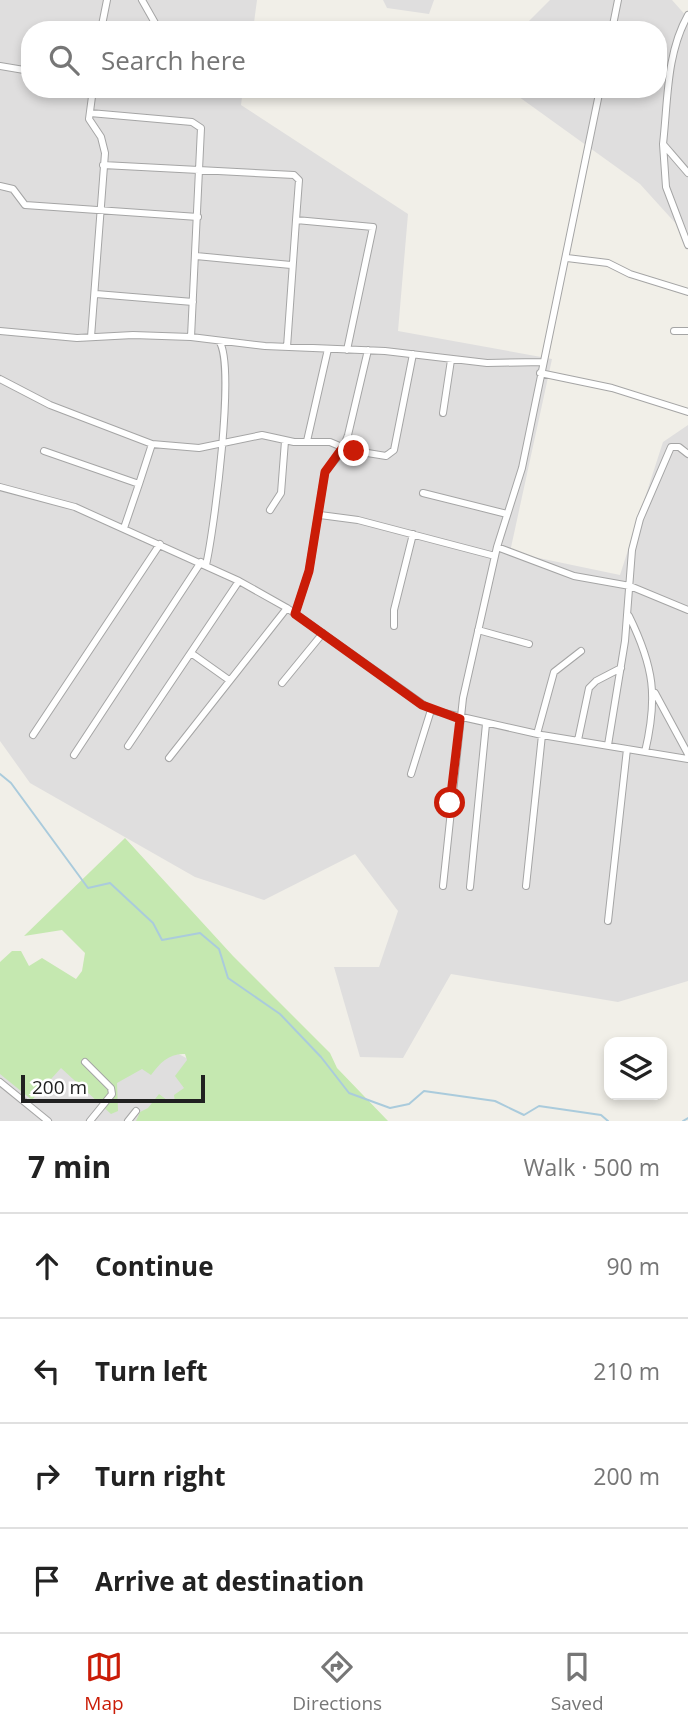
<!DOCTYPE html>
<meta charset="utf-8">
<style>
body{margin:0;font-family:"Open Sans",sans-serif;background:#f2f2f2;color:#222}
.controls{position:absolute;right:21px;bottom:21px;display:grid;overflow:hidden;border-radius:14px;box-shadow:0 4px 10px #0003}
.controls button{width:63px;height:63px;display:grid;place-items:center;padding:0;border:0;border-bottom:2px solid #e0e0e0;background:#fff;color:#222;font:35px sans-serif}
.scale{position:absolute;left:21px;bottom:18px;width:184px;box-sizing:border-box;padding-left:7px;border:4px solid #212121;border-top:0;font-size:19px;line-height:24px;white-space:nowrap;color:#212121;-webkit-text-stroke:5px #fff;paint-order:stroke}
.stop{position:absolute;width:21px;height:21px;margin:-16px;border:5px solid #ca1c07;border-radius:50%;background:#fff}
.stop.end{background:#ca1c07;border-color:#fff;box-shadow:0 2px 7px #0008}
.list{margin:0;padding:0;list-style:none}
h2{display:flex;justify-content:space-between;align-items:center;height:91px;margin:0;padding:0 28px;font-size:30px}
h2 small{font-size:23px;font-weight:400;color:#767676}
.list li{display:grid;grid-template-columns:46px 1fr auto;gap:21px;align-items:center;box-sizing:border-box;height:105px;padding:0 28px;border-top:2px solid #e0e0e0}
.list b{display:block;font-size:26px;white-space:nowrap}
.list em{font-size:23px;font-style:normal;color:#767676}
.icon{flex:none;width:38px;height:38px;fill:none;stroke:currentColor;stroke-width:2;stroke-linecap:round;stroke-linejoin:round}
.map{position:relative;flex:none;width:688px;height:1121px;overflow:hidden}
.search{position:absolute;background:#fff;box-shadow:0 4px 10px #0003;left:21px;right:21px;top:21px;height:77px;display:flex;align-items:center;gap:18px;box-sizing:border-box;padding:0 24px;border-radius:28px;color:#767676;font-size:26px}
.sheet{height:511px;background:#fff}
nav{display:flex;justify-content:space-around;align-items:center;box-sizing:border-box;height:98px;border-top:2px solid #e0e0e0;background:#fff;font-size:19px;color:#767676}
nav a{display:grid;justify-items:center;gap:4px}
nav .on{color:#ca1c07}
.map>svg:first-child{display:block}
</style>
<div class="map">
<svg width="688" height="1121" viewBox="0 0 688 1121">
<rect width="100%" height="100%" fill="#f1efe8"/>
<path fill="#dfdede" d="M 0,0 L 257,0 L 253,30 L 30,30 L 30,89 L 243,89 L 241,105 L 408,214 L 398,331 L 552,359 L 510,552 L 620,575 L 663,442 L 688,425 L 688,981 L 618,1002 L 451,974 L 403,1058 L 360,1057 L 334,967 L 379,967 L 398,911 L 355,854 L 264,900 L 195,877 L 30,783 L 0,741 Z
M 383,0 L 434,0 L 429,14 L 387,8 Z
M 550,0 L 672,0 L 688,18 L 688,237 L 640,184 L 508,89 L 658,89 L 658,30 L 520,30 Z
M 0,1009 L 148,1038 L 307,1121 L 0,1121 Z"/>
<path fill="#c5e8b0" d="M 125,838 L 233,956 L 330,1053 L 337,1068 L 388,1121 L 136,1121 L 140,1112 L 148,1108 L 159,1094 L 171,1103 L 175,1102 L 174,1095 L 184,1088 L 175,1076 L 187,1060 L 185,1054 C 169,1053 160,1063 151,1075 L 142,1069 L 117,1083 L 118,1111 L 111,1114 L 61,1068 L 32,1100 L 0,1074 L 0,962 L 12,951 L 21,951 L 29,966 L 42,958 L 76,979 L 82,971 L 85,953 L 62,930 L 24,936 Z"/>
<g fill="none" stroke-linecap="round" stroke-linejoin="round">
<path stroke="#aacbdc" stroke-width="2" d="M 0,774 L 11,783 L 88,888 L 110,883 L 153,923 L 162,940 L 200,933 L 219,949 L 228,978 L 280,1014 L 321,1057 L 349,1093 L 390,1108 L 409,1104 L 424,1091 L 495,1101 L 524,1115 L 539,1106 L 601,1115 L 608,1121
M 683,1121 L 688,1118"/>
<g stroke="#a5a5a5" stroke-width="8">
<path id="minor" d="M 142,0 L 159,30
M 688,15 C 666,54 668,101 663,144 L 688,173
M 101,30 L 107,0
M 612,30 L 618,0
M 0,66 L 30,71
M 90,113 L 192,122 L 201,128 L 191,337 L 265,346 L 385,351 L 487,363 L 543,362
M 663,144 L 666,187 L 688,245
M 103,165 L 294,175 L 299,180 L 296,220 L 373,227 L 347,350
M 0,186 L 13,189 L 25,205 L 198,217
M 196,256 L 291,265
M 567,258 L 608,263 L 630,274 L 688,292
M 96,294 L 193,302
M 0,331 L 77,338 L 133,335 L 191,337
M 674,331 L 688,331
M 91,337 L 105,153 L 101,137 L 89,119 L 93,89
M 287,347 L 296,220
M 540,373 L 612,388 L 688,412
M 0,379 L 50,405 L 152,444 L 199,448 L 262,435 L 294,442 L 330,442 L 349,450 L 386,456 L 394,450 L 413,354
M 443,413 L 451,360
M 307,441 L 328,349
M 44,451 L 139,484 L 152,444
M 0,487 L 75,507 L 239,581 L 287,608 L 431,710 L 542,735 L 688,759
M 423,493 L 507,514
M 270,510 L 281,493 L 285,441
M 320,515 L 358,520 L 495,556
M 124,528 L 139,484
M 497,547 L 574,576 L 630,586 L 688,610
M 206,565 C 214,530 236,364 219,341
M 295,614 L 309,571 L 325,472 L 341,453 L 348,435 L 368,350
M 629,616 C 654,667 658,697 645,752
M 394,626 L 394,610 L 413,534
M 478,630 L 529,644
M 191,653 L 229,680
M 282,683 L 323,633
M 655,693 L 688,754
M 537,734 L 554,672 L 581,651
M 33,735 L 160,544
M 578,740 L 589,688 L 596,681 L 621,668
M 608,745 L 625,641 L 632,550 L 640,519 L 671,447 L 679,447 L 688,454
M 128,746 L 239,581
M 74,755 L 201,562
M 169,758 L 287,608
M 411,774 L 431,710
M 443,886 L 463,698 L 497,547 L 522,468 L 600,89
M 526,886 L 542,735
M 470,887 L 486,724
M 608,921 L 627,749
M 85,1062 L 111,1088 L 112,1094 L 90,1121
M 0,1082 L 48,1121
M 128,1121 L 136,1111"/>
</g>
<use href="#minor" stroke="#fff" stroke-width="6"/>
</g>
<g fill="none" stroke-linecap="round" stroke-linejoin="round">
<path stroke="#ca1c07" stroke-width="9" d="M 354,451 L 344,446 L 325,472 L 309,571 L 295,614 L 422,705 L 460,719 L 450,803"/>
</g>
</svg>
<div class="controls">
<button><svg class="icon" aria-label="layers" viewBox="0 0 24 24"><path d="M12 4l9 5-9 5-9-5zM3 14l9 5 9-5"/></svg></button>
</div>
<div class="scale">200 m</div>
<div class="stop" style="left:450px;top:803px"></div>
<div class="stop end" style="left:354px;top:451px"></div>
<div class="search"><svg class="icon" aria-label="search" viewBox="0 0 24 24"><circle cx="10" cy="10" r="6"/><path d="M15 15l6 6"/></svg>Search here</div>
</div>
<section class="sheet">
<h2>7 min<small>Walk · 500 m</small></h2>
<ul class="list">
<li><svg class="icon" aria-label="ahead" viewBox="0 0 24 24"><path d="M12 20V5M6 11l6-6 6 6"/></svg><div><b>Continue</b></div><em>90 m</em></li>
<li><svg class="icon" aria-label="left" viewBox="0 0 24 24"><path d="M17 20v-9H6M10 6l-5 5 5 5"/></svg><div><b>Turn left</b></div><em>210 m</em></li>
<li><svg class="icon" aria-label="right" viewBox="0 0 24 24"><path d="M7 20v-9h11M14 6l5 5-5 5"/></svg><div><b>Turn right</b></div><em>200 m</em></li>
<li><svg class="icon" aria-label="arrive" viewBox="0 0 24 24"><path d="M6 21V4h12l-3 4 3 4H6"/></svg><div><b>Arrive at destination</b></div></li>
</ul>
</section>
<nav>
<a class="on"><svg class="icon" aria-label="map" viewBox="0 0 24 24"><path d="M3 6l6-2 6 2 6-2v14l-6 2-6-2-6 2zM9 4v14M15 6v14"/></svg>Map</a>
<a><svg class="icon" aria-label="directions" viewBox="0 0 24 24"><path d="M12 3l9 9-9 9-9-9zM9 14v-3h6M13 9l2 2-2 2"/></svg>Directions</a>
<a><svg class="icon" aria-label="saved" viewBox="0 0 24 24"><path d="M7 4h10v16l-5-4-5 4z"/></svg>Saved</a>
</nav>
